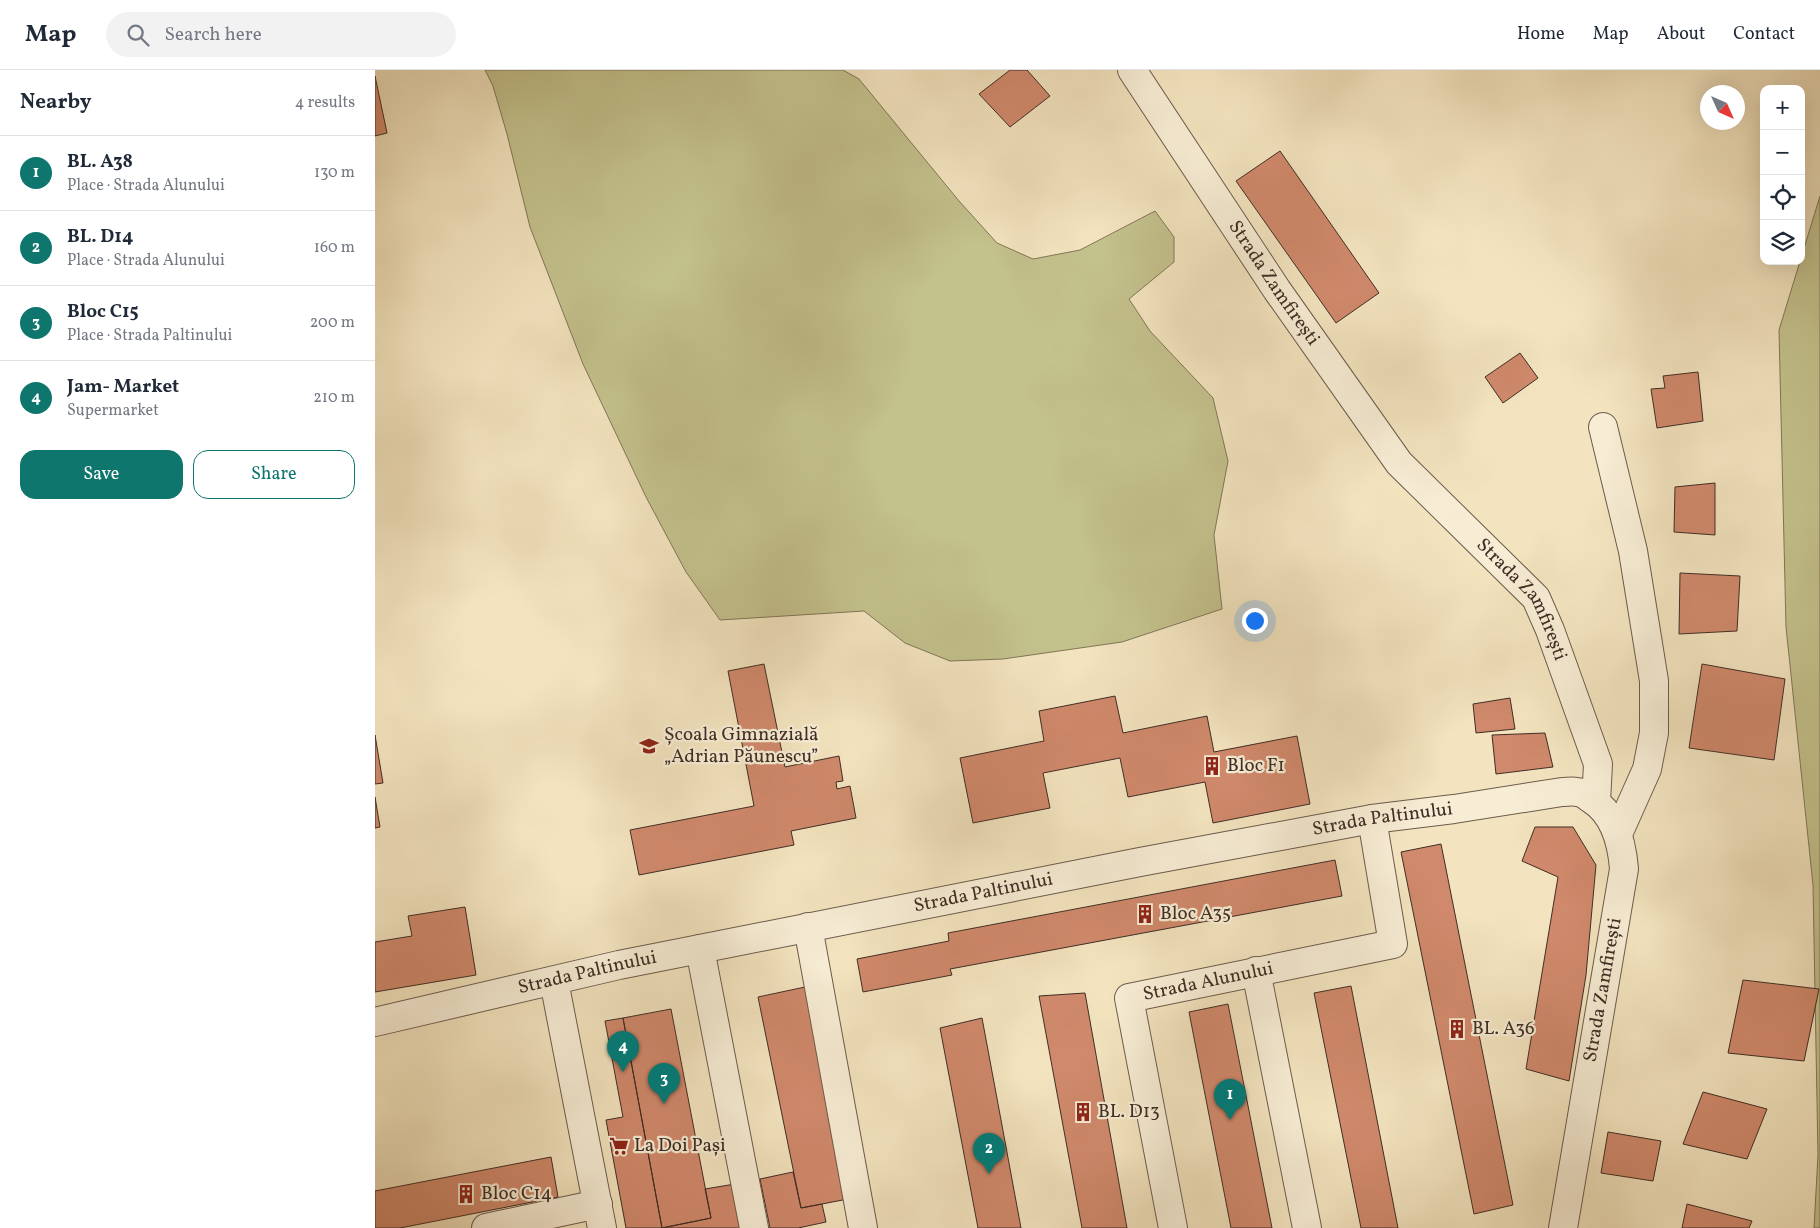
<!DOCTYPE html>
<meta charset="utf-8">
<style>
body{margin:0;font-family:Vollkorn,serif;background:#f2f2f3;color:#1f2937}
.controls{position:absolute;right:15px;top:15px;display:grid;overflow:hidden;border-radius:10px;box-shadow:0 5px 20px #0002}
.controls button{width:45px;height:45px;display:grid;place-items:center;padding:0;border:0;border-bottom:1px solid #e0e1e3;background:#fff;color:#1f2937;font:25px sans-serif}
.compass{position:absolute;left:1325px;top:15px;width:45px;height:45px;border-radius:50%;background:#fff;box-shadow:0 5px 20px #0002;rotate:135deg}
.you{position:absolute;left:879px;top:550px;width:18px;height:18px;margin:-12px;border:4px solid #fff;border-radius:50%;background:#1a73e8;box-shadow:0 0 0 8px #1a73e833}
.badge{display:grid;place-items:center;width:32px;height:32px;border-radius:50%;background:#0f766e;color:#fff;font-size:16px;font-weight:700}
.pin{position:absolute;translate:-50% -41px;filter:drop-shadow(0 1px 2px #0008)}
.pin::after{content:'';position:absolute;top:26px;width:18px;height:15px;background:inherit;clip-path:polygon(0 0,100% 0,50% 100%)}
.list{margin:0;padding:0;list-style:none}
h2{display:flex;justify-content:space-between;align-items:center;height:65px;margin:0;padding:0 20px;font-size:21px}
h2 small{font-size:16px;font-weight:400;color:#747a83}
.list li{display:grid;grid-template-columns:32px 1fr auto;gap:15px;align-items:center;box-sizing:border-box;height:75px;padding:0 20px;border-top:1px solid #e0e1e3}
.list b{display:block;font-size:19px;white-space:nowrap}
.list p{margin:0;font-size:16px;white-space:nowrap;color:#747a83}
.list em{font-size:16px;font-style:normal;color:#747a83}
.actions{display:flex;gap:10px;padding:15px 20px}
.actions a{flex:1;padding:11px 0;border:1px solid #0f766e;border-radius:15px;text-align:center;font-size:18px;color:#0f766e}
.actions .main{background:#0f766e;color:#fff}
.icon{flex:none;width:28px;height:28px;fill:none;stroke:currentColor;stroke-width:2;stroke-linecap:round;stroke-linejoin:round}
.map{position:relative;flex:none;width:1445px;height:1158px;overflow:hidden}
header{display:flex;align-items:center;gap:30px;box-sizing:border-box;height:70px;padding:0 25px;background:#fff;border-bottom:1px solid #e0e1e3}
header strong{font-size:24px}
nav{display:flex;gap:28px;margin-inline-start:auto;font-size:18px}
.search{width:350px;height:45px;background:#f2f2f3;display:flex;align-items:center;gap:12px;box-sizing:border-box;padding:0 18px;border-radius:28px;color:#747a83;font-size:19px}
main{display:flex}
aside{flex:1;background:#fff}
.map>svg:first-child{display:block}
</style>
<header>
<strong>Map</strong>
<div class="search"><svg class="icon" aria-label="search" viewBox="0 0 24 24"><circle cx="10" cy="10" r="6"/><path d="M15 15l6 6"/></svg>Search here</div>
<nav><a>Home</a><a>Map</a><a>About</a><a>Contact</a></nav>
</header>
<main>
<aside>
<h2>Nearby<small>4 results</small></h2>
<ul class="list">
<li><span class="badge">1</span><div><b>BL. A38</b><p>Place · Strada Alunului</p></div><em>130 m</em></li>
<li><span class="badge">2</span><div><b>BL. D14</b><p>Place · Strada Alunului</p></div><em>160 m</em></li>
<li><span class="badge">3</span><div><b>Bloc C15</b><p>Place · Strada Paltinului</p></div><em>200 m</em></li>
<li><span class="badge">4</span><div><b>Jam- Market</b><p>Supermarket</p></div><em>210 m</em></li>
</ul>
<div class="actions"><a class="main">Save</a><a>Share</a></div>
</aside>
<div class="map">
<svg width="1445" height="1158" viewBox="0 0 1445 1158">
<rect width="100%" height="100%" fill="#f3e4bf"/>
<filter id="stains"><feTurbulence type="fractalNoise" baseFrequency=".004" numOctaves="4"/><feColorMatrix values="0 0 0 0 .2 0 0 0 0 .09 0 0 0 0 .02 0 0 0 .5 -.17"/></filter>
<radialGradient id="worn" r=".72"><stop offset=".6" stop-color="#630" stop-opacity="0"/><stop offset="1" stop-color="#630" stop-opacity=".3"/></radialGradient>
<path fill="#c3c18c" stroke="#817758" d="M 110,0 L 468,0 L 484,9 L 584,131 L 622,173 L 658,189 L 705,180 L 780,141 L 799,167 L 799,192 L 754,229 L 775,261 L 838,328 L 853,391 L 839,465 L 847,539 L 747,572 L 628,589 L 575,591 L 530,573 L 489,541 L 345,550 L 311,502 L 271,427 L 208,294 L 155,157 L 132,64 L 118,16 Z
M 1445,126 L 1445,1158 L 1439,1158 L 1443,1085 L 1438,815 L 1411,557 L 1404,260 Z"/>
<path fill="#d0896c" stroke="#3f2d25" d="M 635,0 L 652,0 L 675,26 L 635,57 L 604,24 Z
M 0,6 L 12,63 L 0,66 Z
M 905,81 L 1004,223 L 961,253 L 861,111 Z
M 1145,283 L 1163,308 L 1128,333 L 1110,307 Z
M 1323,302 L 1328,351 L 1282,358 L 1276,319 L 1290,318 L 1288,306 Z
M 1340,413 L 1340,465 L 1299,462 L 1300,417 Z
M 1305,503 L 1365,506 L 1362,561 L 1304,564 Z
M 389,594 L 410,697 L 464,686 L 468,711 L 461,712 L 462,719 L 475,716 L 481,748 L 416,761 L 419,775 L 264,805 L 255,760 L 379,736 L 353,601 Z
M 1327,594 L 1410,609 L 1399,690 L 1314,678 Z
M 740,626 L 748,663 L 832,646 L 839,682 L 922,666 L 935,734 L 838,753 L 830,712 L 753,727 L 745,688 L 668,703 L 675,738 L 598,753 L 585,688 L 669,671 L 664,641 Z
M 1135,628 L 1140,659 L 1101,663 L 1098,634 Z
M 1170,663 L 1178,697 L 1121,704 L 1117,665 Z
M 0,665 L 8,713 L 0,714 Z
M 0,727 L 5,757 L 0,758 Z
M 1160,757 L 1198,757 L 1221,795 L 1211,905 L 1194,1011 L 1151,999 L 1183,807 L 1147,791 Z
M 1066,774 L 1138,1135 L 1099,1144 L 1026,782 Z
M 960,790 L 967,826 L 575,899 L 577,905 L 488,922 L 482,889 L 574,871 L 573,863 Z
M 90,837 L 101,905 L 0,922 L 0,872 L 37,866 L 33,846 Z
M 1368,910 L 1444,919 L 1429,991 L 1353,983 Z
M 976,916 L 1023,1158 L 986,1158 L 939,923 Z
M 430,917 L 473,1129 L 426,1138 L 383,927 Z
M 710,923 L 752,1158 L 707,1158 L 664,926 Z
M 853,934 L 897,1158 L 856,1158 L 814,942 Z
M 296,939 L 336,1148 L 287,1158 L 248,948 Z
M 248,948 L 287,1158 L 336,1148 L 330,1119 L 360,1114 L 369,1158 L 251,1158 L 231,1050 L 248,1047 L 230,951 Z
M 607,948 L 626,1050 L 646,1158 L 603,1158 L 565,958 Z
M 1328,1022 L 1392,1039 L 1372,1089 L 1308,1074 Z
M 1233,1062 L 1286,1071 L 1278,1111 L 1226,1103 Z
M 176,1087 L 183,1127 L 25,1158 L 0,1158 L 0,1121 Z
M 418,1102 L 426,1138 L 447,1134 L 451,1152 L 423,1158 L 395,1158 L 385,1109 Z
M 1312,1134 L 1377,1151 L 1374,1158 L 1307,1158 Z"/>
<g fill="none" stroke-linecap="round" stroke-linejoin="round">
<g stroke="#6c5b4c" stroke-width="30">
<g id="minor">
<path id="s1" d="M 757,0 L 902,220 L 1024,393 L 1161,528 L 1175,560 L 1223,694 L 1221,732"/>
<path d="M 1228,357 L 1258,481 L 1279,611 L 1279,663 L 1272,699 L 1243,764"/>
<path d="M 433,857 L 488,1158"/>
<path d="M 325,879 L 379,1158"/>
<path d="M 881,901 L 932,1158"/>
<path d="M 179,911 L 227,1158"/>
<path id="s2" d="M 0,952 L 244,895 L 765,792 L 997,749 L 1079,739 L 1187,722 C 1192,722 1197,721 1202,722 C 1207,722 1212,726 1216,729 C 1240,744 1247,773 1249,799 L 1188,1158"/>
<path d="M 111,1158 L 223,1134"/>
<path id="s3" d="M 798,1158 L 754,928 L 1018,874 L 997,749"/>
</g>
</g>
<use href="#minor" stroke="#f7edd5" stroke-width="28"/>
</g>
<defs>
<g id="school-bare" transform="scale(1.5)"><path d="M0-5L7-2L0 1L-7-2ZM-4 1L0 2.5L4 1V4Q0 6-4 4Z" fill="#8f2418" stroke="#f7edd5" stroke-width="2.5" paint-order="stroke"/></g>
<g id="building-bare" transform="scale(1.5)"><path d="M-4-6H4V6H1V3H-1V6H-4ZM-2.5-4.3h1.7v1.8h-1.7ZM.8-4.3h1.7v1.8H.8ZM-2.5-1h1.7V.8h-1.7ZM.8-1h1.7V.8H.8Z" fill="#8f2418" stroke="#f7edd5" stroke-width="2.5" paint-order="stroke"/></g>
<g id="supermarket-bare" transform="scale(1.5)"><path d="M-6-5.5h2.5l.6 2H6L4.5 2H-2.5L-4.4-4H-6ZM-1.5 3.2a1.3 1.3 0 1 0 .1 0ZM3 3.2a1.3 1.3 0 1 0 .1 0Z" fill="#8f2418" stroke="#f7edd5" stroke-width="2.5" paint-order="stroke"/></g>
</defs>
<g fill-rule="evenodd">
<use href="#school-bare" x="274" y="676"/>
<use href="#building-bare" x="837" y="696"/>
<use href="#building-bare" x="770" y="844"/>
<use href="#building-bare" x="1082" y="959"/>
<use href="#building-bare" x="708" y="1042"/>
<use href="#supermarket-bare" x="244" y="1076"/>
<use href="#building-bare" x="91" y="1124"/>
</g>
<g text-anchor="middle" dominant-baseline="central" stroke-width="4.5" stroke-linejoin="round" paint-order="stroke">
<g font-size="19" fill="#3f2d25" stroke="#f7edd5">
<text stroke="none"><textPath href="#s1" startOffset="256">Strada Zamfirești</textPath></text>
<text stroke="none"><textPath href="#s1" startOffset="661">Strada Zamfirești</textPath></text>
<text stroke="none"><textPath href="#s2" startOffset="1028">Strada Paltinului</textPath></text>
<text stroke="none"><textPath href="#s2" startOffset="622">Strada Paltinului</textPath></text>
<text stroke="none"><textPath href="#s2" startOffset="218">Strada Paltinului</textPath></text>
<text stroke="none"><textPath href="#s3" startOffset="315">Strada Alunului</textPath></text>
<text transform="translate(1228 920) rotate(-80)">Strada Zamfirești</text>
</g>
<g font-size="19" fill="#3f2d25" stroke="#f7edd5" text-anchor="start">
<text x="289" y="665">Școala Gimnazială<tspan x="289" dy="22">„Adrian Păunescu”</tspan></text>
<text x="852" y="696">Bloc F1</text>
<text x="785" y="844">Bloc A35</text>
<text x="1097" y="959">BL. A36</text>
<text x="723" y="1042">BL. D13</text>
<text x="259" y="1076">La Doi Pași</text>
<text x="106" y="1124">Bloc C14</text>
</g>
</g>
<rect width="100%" height="100%" filter="url(#stains)"/>
<rect width="100%" height="100%" fill="url(#worn)"/>
</svg>
<div class="controls">
<button>+</button>
<button>−</button>
<button><svg class="icon" aria-label="locate" viewBox="0 0 24 24"><circle cx="12" cy="12" r="6"/><path d="M12 2v4M12 18v4M2 12h4M18 12h4"/></svg></button>
<button><svg class="icon" aria-label="layers" viewBox="0 0 24 24"><path d="M12 4l9 5-9 5-9-5zM3 14l9 5 9-5"/></svg></button>
</div>
<svg class="compass" viewBox="-18 -18 36 36"><path d="M0-13l5 13h-10z" fill="#e53935"/><path d="M0 13l5-13h-10z" fill="#747a83"/></svg>
<div class="you"></div>
<div class="pin badge" style="left:855px;top:1050px">1</div>
<div class="pin badge" style="left:614px;top:1104px">2</div>
<div class="pin badge" style="left:289px;top:1034px">3</div>
<div class="pin badge" style="left:248px;top:1002px">4</div>
</div>
</main>
